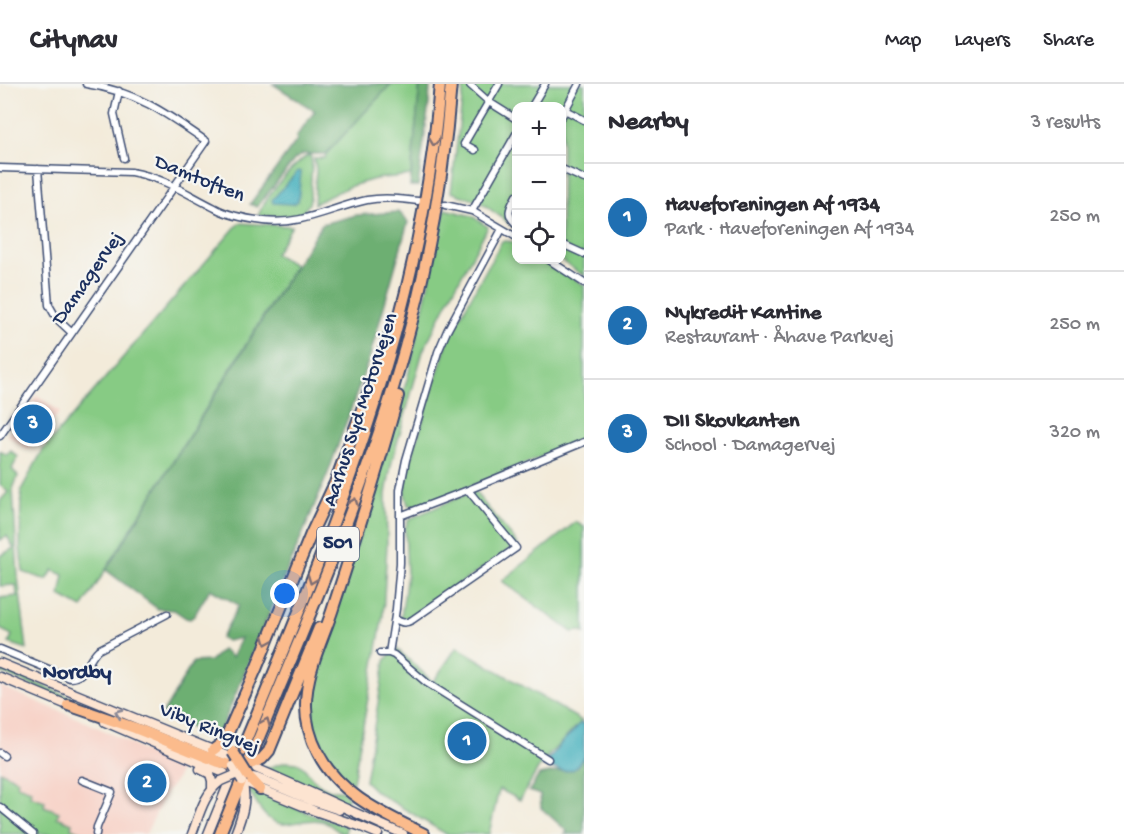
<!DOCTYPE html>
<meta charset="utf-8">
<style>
body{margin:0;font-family:"Gochi Hand",sans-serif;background:#f2f2f3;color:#2b2b33}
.controls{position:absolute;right:18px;top:18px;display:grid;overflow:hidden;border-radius:12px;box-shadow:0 3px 9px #0003}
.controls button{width:54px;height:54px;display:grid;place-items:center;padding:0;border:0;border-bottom:2px solid #e1e1e2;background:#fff;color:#2b2b33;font:30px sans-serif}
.you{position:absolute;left:285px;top:510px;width:21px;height:21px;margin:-15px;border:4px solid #fff;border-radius:50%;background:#1a73e8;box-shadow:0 0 0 9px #1a73e833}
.badge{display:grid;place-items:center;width:39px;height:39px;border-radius:50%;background:#1f6fb2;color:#fff;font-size:20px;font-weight:700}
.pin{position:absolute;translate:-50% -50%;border:3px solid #fff;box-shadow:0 2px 6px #0006}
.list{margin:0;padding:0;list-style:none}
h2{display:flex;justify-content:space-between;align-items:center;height:78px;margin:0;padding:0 24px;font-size:26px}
h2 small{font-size:20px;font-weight:400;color:#7c7c81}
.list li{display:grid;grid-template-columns:39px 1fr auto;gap:18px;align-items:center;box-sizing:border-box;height:108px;padding:0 24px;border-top:2px solid #e1e1e2}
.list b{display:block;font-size:22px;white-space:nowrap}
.list p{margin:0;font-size:20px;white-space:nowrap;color:#7c7c81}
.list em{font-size:20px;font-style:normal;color:#7c7c81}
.icon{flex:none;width:33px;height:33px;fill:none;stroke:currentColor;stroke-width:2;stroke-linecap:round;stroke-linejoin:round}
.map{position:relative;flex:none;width:584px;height:750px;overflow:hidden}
header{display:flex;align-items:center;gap:36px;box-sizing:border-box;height:84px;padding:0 30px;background:#fff;border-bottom:2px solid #e1e1e2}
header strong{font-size:28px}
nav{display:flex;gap:33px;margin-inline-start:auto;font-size:21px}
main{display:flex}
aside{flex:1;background:#fff}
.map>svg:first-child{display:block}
</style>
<header>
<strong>Citynav</strong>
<nav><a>Map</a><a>Layers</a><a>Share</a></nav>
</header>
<main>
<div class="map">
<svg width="584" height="750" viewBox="0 0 584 750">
<rect width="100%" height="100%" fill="#f6f6f2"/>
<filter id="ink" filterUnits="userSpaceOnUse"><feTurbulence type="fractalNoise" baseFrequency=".0167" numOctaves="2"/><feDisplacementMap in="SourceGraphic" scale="12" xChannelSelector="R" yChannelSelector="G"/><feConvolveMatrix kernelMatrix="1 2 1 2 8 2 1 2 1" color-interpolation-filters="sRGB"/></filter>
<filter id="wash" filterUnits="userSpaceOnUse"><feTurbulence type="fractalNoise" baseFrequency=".008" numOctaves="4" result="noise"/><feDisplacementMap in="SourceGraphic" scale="24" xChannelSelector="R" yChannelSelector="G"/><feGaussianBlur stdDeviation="1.35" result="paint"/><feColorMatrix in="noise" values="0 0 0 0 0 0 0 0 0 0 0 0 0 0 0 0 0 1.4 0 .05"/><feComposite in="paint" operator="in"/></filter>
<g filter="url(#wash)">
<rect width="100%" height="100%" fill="#f3ebda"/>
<path fill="#f7d1c6" d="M 37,311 L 60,328 L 28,366 L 7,351 Z
M 0,602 L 86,638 L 120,654 L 148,670 L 181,684 L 176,696 L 166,709 L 146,750 L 75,750 L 0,690 L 0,676 L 5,667 L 0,663 Z"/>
<path fill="#87cb84" stroke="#517d71" stroke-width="1.5" d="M 391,0 L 420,0 L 411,91 L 375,95 L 348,103 L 314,120 L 316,85 L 314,74 L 325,74 L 326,70 Z
M 464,0 L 584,0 L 584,192 L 561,176 L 562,22 L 516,22 L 516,144 L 480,118 L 451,108 Z
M 310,70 L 312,79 L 310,115 L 309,120 L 301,130 L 283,132 L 258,132 C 265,113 293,80 310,70 Z
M 445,125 L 472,132 L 488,143 L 449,215 L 423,267 L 391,381 L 386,410 L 387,460 L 383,531 L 353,698 L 350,701 L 331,680 L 313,643 L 312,599 L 360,451 L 408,292 Z
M 239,139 L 292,142 L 275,170 L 295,181 L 82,524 L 60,512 L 64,491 L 53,486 L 47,496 L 23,488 L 20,463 L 21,406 L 43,366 Z
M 502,157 L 516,158 L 516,176 L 545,176 L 584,201 L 584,355 L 421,423 L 408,421 L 405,410 L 408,384 L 449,253 Z
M 0,367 L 7,371 L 11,367 L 18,373 L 12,385 L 18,392 L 13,405 L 18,493 L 27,565 L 9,559 L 12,551 L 0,545 L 0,514 L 17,512 L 16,501 L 0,502 L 0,472 L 14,464 L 7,452 L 0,456 L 0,417 L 8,408 L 0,401 Z
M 474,407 L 518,460 L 408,535 L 401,534 L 407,490 L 405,444 L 409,435 Z
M 576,438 L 584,443 L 584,549 L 581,547 L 572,548 L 502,497 Z
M 395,563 L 433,598 L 457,563 L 582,637 L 542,678 L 520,716 L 499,705 L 489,750 L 446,750 L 376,708 L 365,697 L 385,577 Z
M 0,584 L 109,629 L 161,649 L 161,650 L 61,614 L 0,588 Z
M 286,678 L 298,679 L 304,684 L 314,696 L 322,702 L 330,706 L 341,706 L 348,712 L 347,721 L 310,703 L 263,683 L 270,683 Z
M 0,687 L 18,696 L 17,701 L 31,706 L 30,712 L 45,717 L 44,722 L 59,728 L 57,733 L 72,739 L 71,744 L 87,750 L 0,750 Z
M 249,704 L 313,731 L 346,742 L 345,750 C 336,748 331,739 321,737 C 301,732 286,749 267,733 C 258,726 256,714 248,707 Z"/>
<path fill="#6daf72" stroke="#446f68" stroke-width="1.5" d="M 273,0 L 391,0 L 326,70 L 303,70 L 295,75 L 257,123 L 250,120 L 297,56 L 296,53 L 315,27 Z
M 420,0 L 430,0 L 429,19 L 418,102 L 410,102 Z
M 399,128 L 408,138 L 369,275 L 328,389 L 217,655 L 162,631 L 193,578 L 210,577 L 222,566 L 232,573 L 241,554 L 227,557 L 221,554 L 239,521 L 210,505 L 194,532 L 190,535 L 186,534 L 174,526 L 158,525 L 106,486 L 322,140 L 357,131 Z
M 584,673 L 584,750 L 565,750 L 567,747 L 541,724 L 540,711 L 529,707 L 539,691 L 574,685 Z"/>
<path fill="#3faebb" stroke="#2d6e8c" stroke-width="1.5" d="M 298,87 L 301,88 L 298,117 L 293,120 L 273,119 L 272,116 Z
M 584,639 L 584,673 L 574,685 L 567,687 L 562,687 L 540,681 L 541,679 C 552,675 555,666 562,658 C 569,651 574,648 579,640 Z"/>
</g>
<g filter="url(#ink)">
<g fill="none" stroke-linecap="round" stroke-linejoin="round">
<g stroke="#3b4b71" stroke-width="9">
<path id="minor" d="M 470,1 L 489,18 L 516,35
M 119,7 L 114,30 L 124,74
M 532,22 L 545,0
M 565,26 L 584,36
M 562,32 L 579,0
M 475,66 L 464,60 L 499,0
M 0,84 L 131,88 C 165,94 185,109 215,124 C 229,132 248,135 264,137 C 300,142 333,123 367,116 C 384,113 401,115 418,117
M 38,85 L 49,221 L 57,235 L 72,249
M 562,85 L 584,95
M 516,112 C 510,124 505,129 516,140
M 445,121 L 472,127 L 516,153
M 472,127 L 516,50
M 562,160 L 584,170
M 549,176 L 584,199
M 0,352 L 206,57 C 166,29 135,7 86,0
M 400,432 L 468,406 L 584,358
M 395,535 C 402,539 405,540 412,536 L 516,464 L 468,406
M 0,565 L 70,594 C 86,594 88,575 98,566 L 167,530
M 380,569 L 389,569 L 394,571 L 427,599 L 548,675
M 389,569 L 396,525 L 400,479 L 400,406 L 406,376 L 438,268 L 447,247 L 502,145
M 0,669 L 4,672
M 82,696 L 112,708 L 97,743 L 96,750
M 0,723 L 33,750"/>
</g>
<g stroke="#3b4b71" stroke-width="11">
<path id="secondary" d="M 0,579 L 230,673
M 0,593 L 72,623
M 105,638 L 224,689
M 248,681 C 300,702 351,728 403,750
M 200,685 L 210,690 L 212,697 L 212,705
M 248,692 L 257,694 L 312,717 L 339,726
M 242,697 L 315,727 L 359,742 L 378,750
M 192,750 C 199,732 204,709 221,697
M 208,750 L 233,688
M 235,750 C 242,732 248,716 242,697"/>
</g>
<g stroke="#3b4b71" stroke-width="14">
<path id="motorway" d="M 398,312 C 379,382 357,451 334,521 C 326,548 310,579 307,607 C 304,628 308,650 318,669 C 339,711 384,730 424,750
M 68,621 L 135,644 L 219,678 L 233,682
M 213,666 L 221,660 L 227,651 L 256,585 L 311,450 L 335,399 L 389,252
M 241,668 C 331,453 422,235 440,0
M 248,681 L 262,675 L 269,667 L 319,544
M 248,692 L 260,705
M 220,750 C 283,588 359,431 405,263 C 429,177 444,89 451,0"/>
</g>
<use href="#minor" stroke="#fff" stroke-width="6"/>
<use href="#secondary" stroke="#fde4d1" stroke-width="8"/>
<use href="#motorway" stroke="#fbbb8c" stroke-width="10"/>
<g stroke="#3b4b71" stroke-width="11" stroke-linecap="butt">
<path id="secondary-bridge" d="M 233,682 L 242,697
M 221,697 L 235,691 L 248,692"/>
</g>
<g stroke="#3b4b71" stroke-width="14" stroke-linecap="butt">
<path id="motorway-bridge" d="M 233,668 L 248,692"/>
</g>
<use href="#secondary-bridge" stroke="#fde4d1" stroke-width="8"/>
<use href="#motorway-bridge" stroke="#fbbb8c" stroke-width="10"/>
</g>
<defs><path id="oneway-chevron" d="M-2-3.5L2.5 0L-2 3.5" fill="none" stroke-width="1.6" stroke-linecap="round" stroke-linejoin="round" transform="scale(1.5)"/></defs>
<g stroke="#806e73">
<use href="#oneway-chevron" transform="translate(434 58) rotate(97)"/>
<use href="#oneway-chevron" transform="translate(354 418) rotate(-70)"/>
<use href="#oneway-chevron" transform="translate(312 496) rotate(111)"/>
<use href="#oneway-chevron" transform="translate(267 557) rotate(112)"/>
<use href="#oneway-chevron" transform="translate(266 638) rotate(-67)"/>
</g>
<use stroke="#8c8a98" href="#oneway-chevron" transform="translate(119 629) rotate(-158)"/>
</g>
<g text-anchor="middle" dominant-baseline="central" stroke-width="4.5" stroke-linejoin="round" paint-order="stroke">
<rect fill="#f6f6f2" stroke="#5d6b8a" stroke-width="1.5" x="317" y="443" width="42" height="34" rx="4.5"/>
<g font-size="20" font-weight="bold" fill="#1b2f5e">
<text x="338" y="460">501</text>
</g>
<g font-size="21" fill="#1b2f5e" stroke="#f6f6f2">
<text transform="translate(199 96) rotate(22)">Damtoften</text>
<text transform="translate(89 195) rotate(-55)">Damagervej</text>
<text transform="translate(362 326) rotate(-72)">Aarhus Syd Motorvejen</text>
<text transform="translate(209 646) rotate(22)">Viby Ringvej</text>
</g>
<g font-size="22" font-weight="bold" fill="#1b2f5e" stroke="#f6f6f2">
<text x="77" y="590">Nordby</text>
</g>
</g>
</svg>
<div class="controls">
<button>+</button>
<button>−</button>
<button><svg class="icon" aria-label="locate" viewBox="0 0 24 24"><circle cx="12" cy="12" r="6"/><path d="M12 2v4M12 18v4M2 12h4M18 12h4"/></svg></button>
</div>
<div class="you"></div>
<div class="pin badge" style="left:467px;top:657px">1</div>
<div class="pin badge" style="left:147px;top:699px">2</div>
<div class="pin badge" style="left:33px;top:340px">3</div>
</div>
<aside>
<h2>Nearby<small>3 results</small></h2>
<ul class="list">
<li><span class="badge">1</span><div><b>Haveforeningen Af 1934</b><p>Park · Haveforeningen Af 1934</p></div><em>250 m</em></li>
<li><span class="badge">2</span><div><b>Nykredit Kantine</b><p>Restaurant · Åhave Parkvej</p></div><em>250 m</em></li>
<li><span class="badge">3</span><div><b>DII Skovkanten</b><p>School · Damagervej</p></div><em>320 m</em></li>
</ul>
</aside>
</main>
